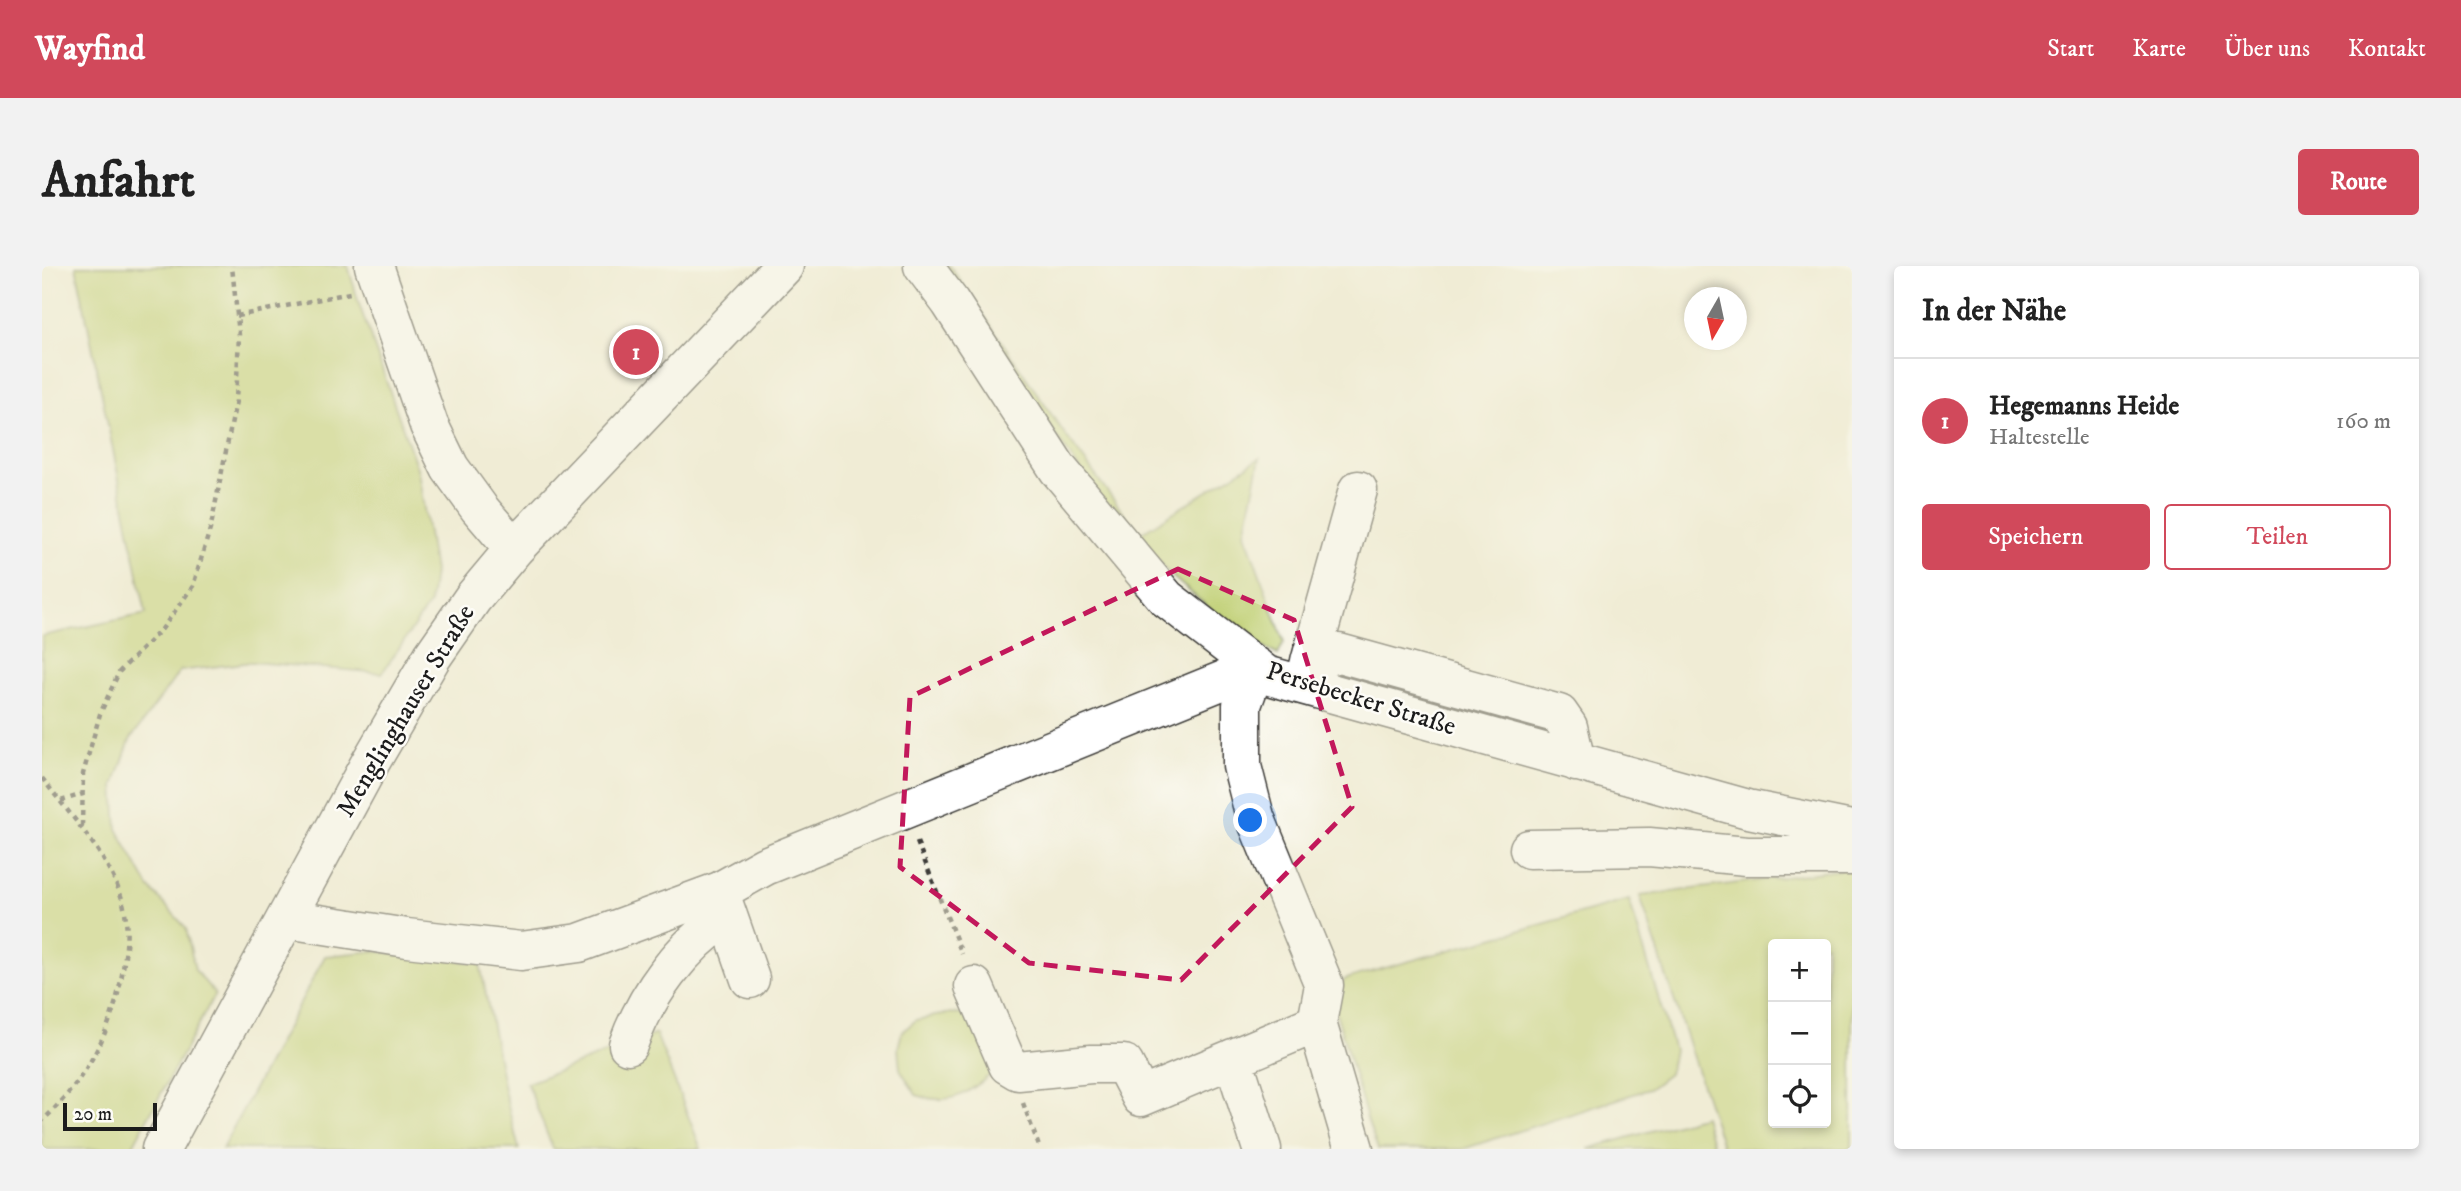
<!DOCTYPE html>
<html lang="de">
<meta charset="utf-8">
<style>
body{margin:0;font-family:"IM FELL DW Pica",serif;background:#f2f2f2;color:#222}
.controls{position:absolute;right:21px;bottom:21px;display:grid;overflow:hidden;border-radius:7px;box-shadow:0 4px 10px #0003}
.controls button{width:63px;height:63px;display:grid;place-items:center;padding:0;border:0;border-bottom:2px solid #e0e0e0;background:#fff;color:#222;font:35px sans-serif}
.compass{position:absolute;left:1642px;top:21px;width:63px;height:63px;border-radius:50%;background:#fff;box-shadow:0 4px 10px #0003;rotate:189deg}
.scale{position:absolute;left:21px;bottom:18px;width:94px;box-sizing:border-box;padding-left:7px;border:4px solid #1c1c1c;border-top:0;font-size:19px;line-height:24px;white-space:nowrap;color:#1c1c1c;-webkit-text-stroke:5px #fdfcf7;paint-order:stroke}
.you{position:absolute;left:1209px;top:555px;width:24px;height:24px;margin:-18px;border:5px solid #fff;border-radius:50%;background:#1a73e8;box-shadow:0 0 0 10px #1a73e833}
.badge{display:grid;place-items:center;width:46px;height:46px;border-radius:50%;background:#d1495b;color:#fff;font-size:23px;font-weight:700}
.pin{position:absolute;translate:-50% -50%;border:4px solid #fff;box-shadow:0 2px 7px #0006}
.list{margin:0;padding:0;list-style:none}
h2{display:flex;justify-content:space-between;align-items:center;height:91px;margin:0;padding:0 28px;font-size:30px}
h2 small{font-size:23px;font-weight:400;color:#767676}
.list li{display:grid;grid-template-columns:46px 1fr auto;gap:21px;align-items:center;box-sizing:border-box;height:126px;padding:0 28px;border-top:2px solid #e0e0e0}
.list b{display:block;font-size:26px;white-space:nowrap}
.list p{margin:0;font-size:23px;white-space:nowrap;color:#767676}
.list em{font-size:23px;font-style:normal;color:#767676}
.actions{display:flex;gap:14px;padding:21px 28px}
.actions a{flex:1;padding:16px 0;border:2px solid #d1495b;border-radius:7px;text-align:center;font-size:24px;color:#d1495b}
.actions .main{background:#d1495b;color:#fff}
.icon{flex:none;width:38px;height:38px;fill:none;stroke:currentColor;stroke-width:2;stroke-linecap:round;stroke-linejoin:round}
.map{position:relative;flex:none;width:1810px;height:883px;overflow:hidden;border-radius:7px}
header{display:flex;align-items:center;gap:42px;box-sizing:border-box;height:98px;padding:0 35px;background:#d1495b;color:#fff}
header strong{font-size:33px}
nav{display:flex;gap:38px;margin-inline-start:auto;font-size:24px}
.intro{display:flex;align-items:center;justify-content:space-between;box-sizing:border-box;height:168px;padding:0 42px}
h1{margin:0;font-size:49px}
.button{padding:18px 32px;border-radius:7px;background:#d1495b;color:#fff;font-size:24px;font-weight:700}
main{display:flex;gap:42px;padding:0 42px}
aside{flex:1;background:#fff;border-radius:7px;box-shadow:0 4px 10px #0003}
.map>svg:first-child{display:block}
</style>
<header>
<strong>Wayfind</strong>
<nav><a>Start</a><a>Karte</a><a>Über uns</a><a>Kontakt</a></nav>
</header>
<div class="intro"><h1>Anfahrt</h1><a class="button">Route</a></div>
<main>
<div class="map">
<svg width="1810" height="883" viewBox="0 0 1810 883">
<rect width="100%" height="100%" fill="#fdfcf7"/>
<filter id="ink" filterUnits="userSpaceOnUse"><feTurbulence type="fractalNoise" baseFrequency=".0143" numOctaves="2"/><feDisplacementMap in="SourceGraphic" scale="14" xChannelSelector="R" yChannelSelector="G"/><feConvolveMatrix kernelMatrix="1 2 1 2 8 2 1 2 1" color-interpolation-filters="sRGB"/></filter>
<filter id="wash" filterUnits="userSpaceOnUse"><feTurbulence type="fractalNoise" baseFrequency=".00686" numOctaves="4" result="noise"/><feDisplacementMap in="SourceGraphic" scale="28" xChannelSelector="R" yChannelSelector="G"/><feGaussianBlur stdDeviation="1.57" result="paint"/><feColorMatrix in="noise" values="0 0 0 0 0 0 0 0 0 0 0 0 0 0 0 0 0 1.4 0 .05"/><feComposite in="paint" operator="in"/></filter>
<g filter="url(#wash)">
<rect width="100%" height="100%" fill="#f0ecd5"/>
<path fill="#bece70" stroke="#6d7546" stroke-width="2" fill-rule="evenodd" d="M 34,0 L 306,0 L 317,38 L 376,205 L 392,305 L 388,337 L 340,407 L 210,396 L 138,405 L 88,474 L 72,520 L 75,563 L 107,621 L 144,662 L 153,704 L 173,728 L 89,883 L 0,883 L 0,370 L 104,348 Z
M 895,0 L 908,0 L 1022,167 L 1097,268 L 1218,192 L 1203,267 L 1242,376 L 1236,389 L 1210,375 L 1174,348 L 1132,312 L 1063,240 Z
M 1810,602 L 1810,883 L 1681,883 L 1598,630 ZM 1731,678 L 1784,678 L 1784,857 L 1731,857 Z
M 1587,634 L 1632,784 L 1627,808 L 1607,823 L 1421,883 L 1336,883 L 1326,856 L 1291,736 L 1295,725 L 1303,713 Z
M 331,685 L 438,697 L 462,824 L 477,883 L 180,883 L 283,690 Z
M 909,747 L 933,751 L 955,803 C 929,826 910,841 874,829 L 858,803 L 856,782 L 860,766 L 874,754 Z
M 614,768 L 659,883 L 511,883 L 485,817 Z
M 1662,850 L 1672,883 L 1546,883 Z"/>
</g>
<g filter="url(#ink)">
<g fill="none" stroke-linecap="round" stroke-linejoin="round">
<g stroke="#3c3b38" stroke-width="41">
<path id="minor" d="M 332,0 L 387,159 L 408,202 L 437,242 L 472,283
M 881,0 L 908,36 L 1016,203 L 1124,332 L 1224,409 L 1706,543 L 1810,564
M 1268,395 L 1297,387 L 1517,448 L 1526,461 L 1534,496
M 1263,414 L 1316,224
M 1487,583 L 1607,581 L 1705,590 L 1810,590
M 678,627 L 708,713
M 245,653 L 365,672 L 479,685 L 537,677 L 678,625 L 723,600 L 1214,401
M 932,720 L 966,799 L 976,805 L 1049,798 L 1082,798 L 1099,831 L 1275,757 L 1282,719 L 1213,551 L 1200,500 L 1200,439 L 1214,401
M 1275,757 L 1312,883
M 586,779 C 605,727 639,681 685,650
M 1191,792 L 1220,883
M 119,883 L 328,497 L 390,391 L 431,332 L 472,283 L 742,0"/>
</g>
<path stroke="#3c3b38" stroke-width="4.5" stroke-dasharray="5 5" stroke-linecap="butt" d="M 195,50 L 308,27
M 0,512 C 28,549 61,583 78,627 C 86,649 86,673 82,696 C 73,760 47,811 0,855
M 19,535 L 41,528
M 40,560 L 41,508 L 58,448 L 77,406 L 120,363 L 151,320 L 169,260 L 194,135 L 197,69 L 190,0
M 875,576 L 920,688
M 981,837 L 998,883"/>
<use href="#minor" stroke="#fff" stroke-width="38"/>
</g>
</g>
<path d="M0 0H1810V883H0ZM 1136,303 L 1252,354 L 1310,541 L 1139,714 L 987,697 L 858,601 L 868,431 Z" fill="#f0ecd5" fill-opacity=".55" fill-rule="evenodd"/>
<path fill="none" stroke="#c2185b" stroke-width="5" stroke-dasharray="14 9" stroke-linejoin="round" d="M 1136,303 L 1252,354 L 1310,541 L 1139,714 L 987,697 L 858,601 L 868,431 Z"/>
<g text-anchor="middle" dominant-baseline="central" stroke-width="5" stroke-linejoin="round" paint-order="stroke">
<g font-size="26" fill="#1c1c1c" stroke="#fdfcf7">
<text transform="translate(1319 433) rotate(17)">Persebecker Straße</text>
<text transform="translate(364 445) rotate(-59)">Menglinghauser Straße</text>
</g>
</g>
</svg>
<div class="controls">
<button>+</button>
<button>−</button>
<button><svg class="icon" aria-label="locate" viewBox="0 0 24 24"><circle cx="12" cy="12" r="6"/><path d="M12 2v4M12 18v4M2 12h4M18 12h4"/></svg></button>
</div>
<svg class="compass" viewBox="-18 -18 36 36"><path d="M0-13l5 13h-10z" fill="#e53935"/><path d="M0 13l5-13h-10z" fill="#767676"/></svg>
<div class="scale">20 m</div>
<div class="you"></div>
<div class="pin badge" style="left:594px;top:86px">1</div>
</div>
<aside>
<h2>In der Nähe<small></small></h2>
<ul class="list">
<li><span class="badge">1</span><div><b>Hegemanns Heide</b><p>Haltestelle</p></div><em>160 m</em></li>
</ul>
<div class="actions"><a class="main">Speichern</a><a>Teilen</a></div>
</aside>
</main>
